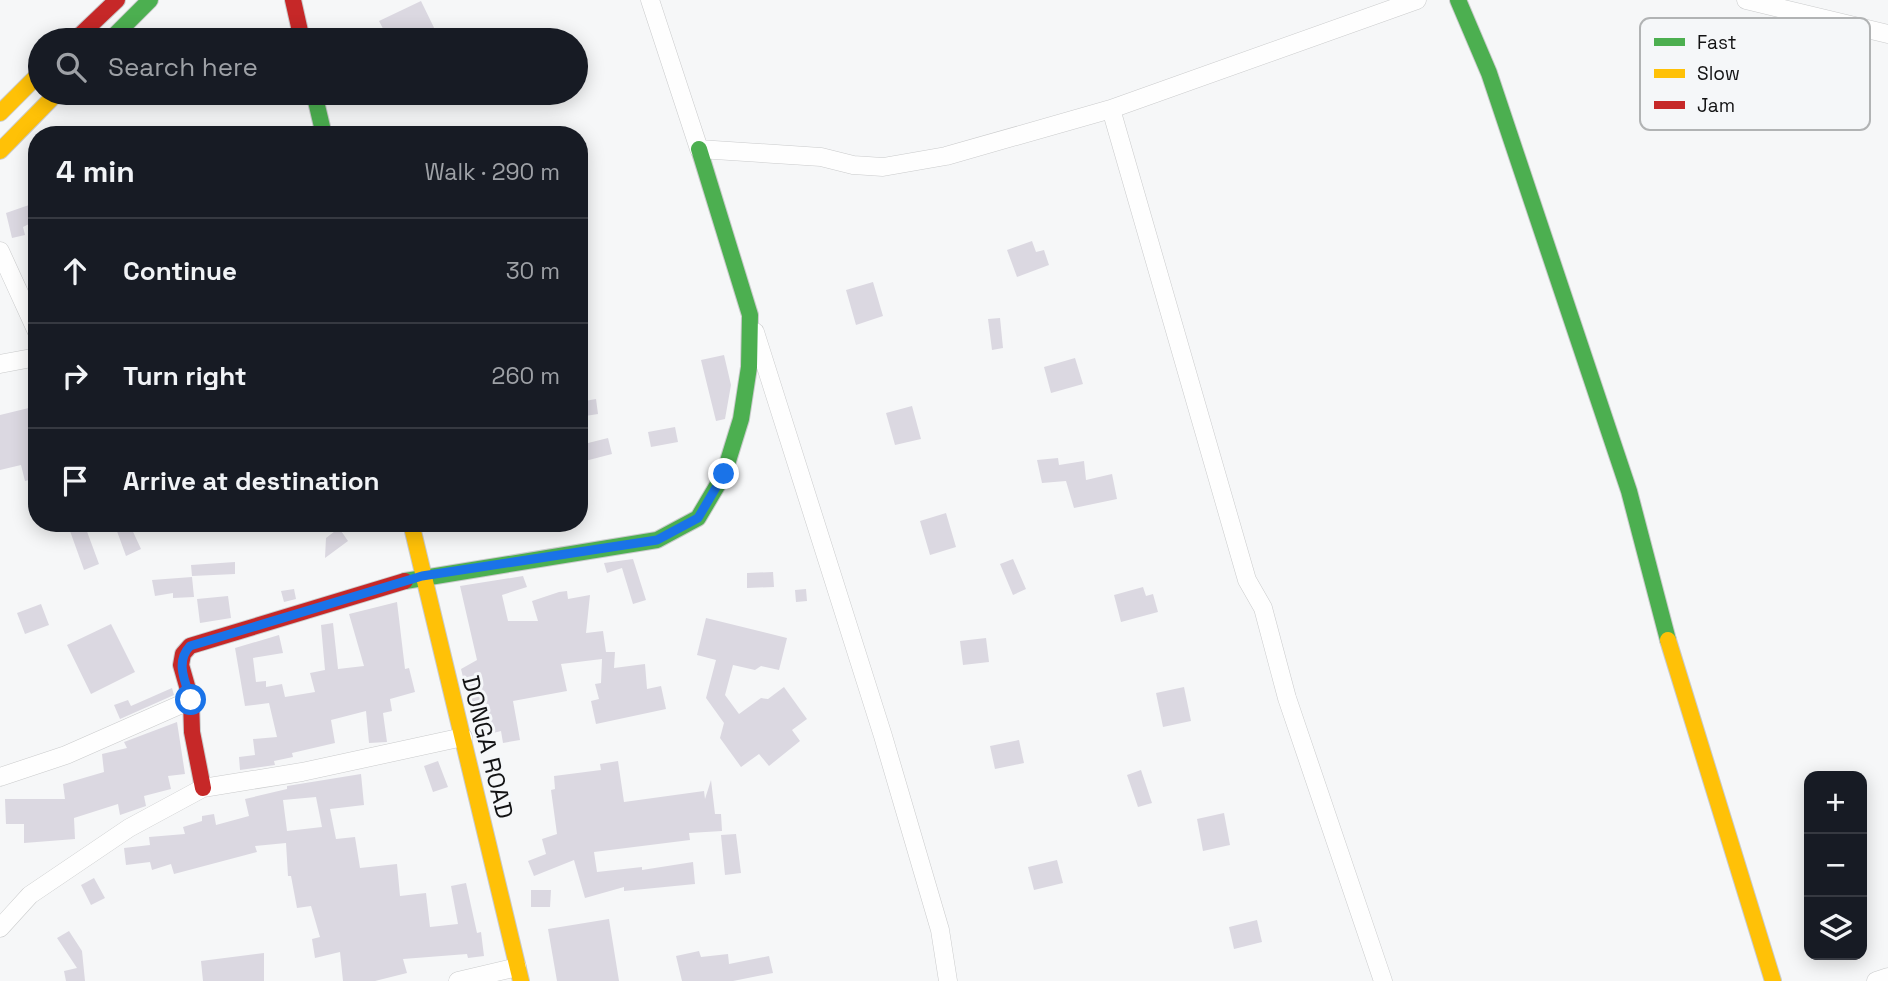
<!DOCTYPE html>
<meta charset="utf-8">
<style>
body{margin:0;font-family:"Space Grotesk",sans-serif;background:#242831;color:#f1f3f6}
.controls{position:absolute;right:21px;bottom:21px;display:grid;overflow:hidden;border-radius:14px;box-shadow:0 4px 18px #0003}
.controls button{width:63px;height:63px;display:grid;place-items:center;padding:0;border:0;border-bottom:2px solid #363941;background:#171b24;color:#f1f3f6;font:35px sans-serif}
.stop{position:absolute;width:21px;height:21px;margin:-16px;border:5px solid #1a73e8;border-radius:50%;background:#fff}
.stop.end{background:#1a73e8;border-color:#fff;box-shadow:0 2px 7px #0008}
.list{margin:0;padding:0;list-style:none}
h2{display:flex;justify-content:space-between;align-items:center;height:91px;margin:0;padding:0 28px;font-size:30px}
h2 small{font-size:23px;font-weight:400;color:#9ea1a6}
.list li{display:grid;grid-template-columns:46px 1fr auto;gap:21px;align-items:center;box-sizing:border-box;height:105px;padding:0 28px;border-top:2px solid #363941}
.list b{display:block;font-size:26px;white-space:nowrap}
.list em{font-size:23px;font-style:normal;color:#9ea1a6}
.icon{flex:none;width:38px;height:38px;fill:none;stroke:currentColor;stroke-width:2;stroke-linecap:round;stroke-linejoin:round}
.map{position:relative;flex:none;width:1888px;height:981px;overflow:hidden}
.search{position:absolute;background:#171b24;box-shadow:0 4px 18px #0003;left:28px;top:28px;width:560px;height:77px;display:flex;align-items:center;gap:18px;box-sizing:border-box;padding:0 24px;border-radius:38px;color:#9ea1a6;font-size:26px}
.panel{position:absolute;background:#171b24;box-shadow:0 4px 18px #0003;left:28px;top:126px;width:560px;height:406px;border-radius:28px}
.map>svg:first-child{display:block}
</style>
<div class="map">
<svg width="1888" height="981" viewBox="0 0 1888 981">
<rect width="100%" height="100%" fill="#f6f7f8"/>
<path fill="#dbd8e1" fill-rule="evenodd" d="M 421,1 L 440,40 L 389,40 L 379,21 Z
M 29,205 L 37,220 L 23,227 L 25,235 L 12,238 L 6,213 Z
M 1032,241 L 1036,252 L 1044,250 L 1049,265 L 1017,277 L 1007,250 Z
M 873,282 L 883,316 L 856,325 L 846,290 Z
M 1000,318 L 1003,348 L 992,350 L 988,319 Z
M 724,355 L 731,385 L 725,419 L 716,421 L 701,360 Z
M 1075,358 L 1083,384 L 1051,393 L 1044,367 Z
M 596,399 L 598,414 L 579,417 L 579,402 Z
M 37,406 L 37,478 L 25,481 L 21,465 L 0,470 L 0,415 Z
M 912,406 L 921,439 L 895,445 L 886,413 Z
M 675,427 L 678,442 L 651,447 L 648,432 Z
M 608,438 L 612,454 L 585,461 L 580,445 Z
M 1058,458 L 1059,465 L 1084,461 L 1086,480 L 1112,474 L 1117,499 L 1074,508 L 1066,481 L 1042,483 L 1037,460 Z
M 946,513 L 956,547 L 930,555 L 920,521 Z
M 114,523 L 129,523 L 141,549 L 126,556 Z
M 85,526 L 99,564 L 84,570 L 70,531 Z
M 339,528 L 348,541 L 325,558 L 326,538 Z
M 633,559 L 646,600 L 633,604 L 622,568 L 607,573 L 604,563 Z
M 1013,559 L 1026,589 L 1013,595 L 1000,564 Z
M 235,562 L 235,574 L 192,576 L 191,565 Z
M 773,572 L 774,587 L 747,588 L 747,573 Z
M 523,576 L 527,587 L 502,595 L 508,621 L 538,621 L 532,601 L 559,592 L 567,591 L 568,599 L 590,595 L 586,633 L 603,631 L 606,652 L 615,652 L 614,668 L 645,664 L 647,689 L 661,686 L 666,709 L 596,724 L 591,701 L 599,699 L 595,684 L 601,683 L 602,659 L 561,664 L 567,691 L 513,701 L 520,740 L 503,743 L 501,731 L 489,734 L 485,706 L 471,709 L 461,669 L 477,660 L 460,586 Z
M 192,577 L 194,597 L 173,598 L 173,593 L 155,596 L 152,580 Z
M 1143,587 L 1146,596 L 1153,594 L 1158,612 L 1121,622 L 1114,595 Z
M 294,589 L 296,599 L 284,602 L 281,591 Z
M 806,589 L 807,601 L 796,602 L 795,590 Z
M 228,596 L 231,618 L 200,623 L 197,599 Z
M 397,602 L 405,669 L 409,668 L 415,692 L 390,699 L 392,711 L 383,713 L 387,742 L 369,743 L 366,711 L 331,720 L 335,743 L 292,753 L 293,757 L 274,761 L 275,765 L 240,770 L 239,757 L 255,755 L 253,739 L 277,737 L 269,703 L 245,706 L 235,648 L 279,635 L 283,653 L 253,658 L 256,682 L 266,681 L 266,687 L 282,684 L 285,697 L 315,692 L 310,673 L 325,670 L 321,625 L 333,623 L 338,669 L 364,666 L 349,614 Z
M 41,604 L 49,625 L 25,634 L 17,613 Z
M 706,618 L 787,638 L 779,670 L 761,666 L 755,670 L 733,665 L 725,695 L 739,714 L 761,698 L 768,699 L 784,687 L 807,719 L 792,730 L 800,741 L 769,766 L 759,754 L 741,767 L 720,738 L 724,723 L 706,698 L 716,660 L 697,655 Z
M 111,624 L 135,672 L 91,694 L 67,645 Z
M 986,638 L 989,662 L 963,665 L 960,641 Z
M 1184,687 L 1191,721 L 1163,727 L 1156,693 Z
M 172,688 L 174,695 L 120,719 L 114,705 L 128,700 L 131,706 Z
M 177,722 L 185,774 L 168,776 L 171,789 L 144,796 L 146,806 L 120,815 L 118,804 L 74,818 L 75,839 L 24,843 L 24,824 L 6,824 L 5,799 L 65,799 L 63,784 L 104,772 L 102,754 L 127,748 L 124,742 Z
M 1019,740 L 1024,763 L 995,769 L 990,746 Z
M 438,761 L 448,787 L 433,792 L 424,766 Z
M 618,761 L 624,802 L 704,791 L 705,799 L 711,780 L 715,814 L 721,814 L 722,831 L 689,833 L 690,840 L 594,852 L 597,872 L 642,867 L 642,870 L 693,862 L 695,884 L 624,891 L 624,887 L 585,898 L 574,860 L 534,876 L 528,861 L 546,854 L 542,839 L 557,834 L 551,790 L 555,789 L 554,776 L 601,770 L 600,764 Z
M 1141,770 L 1152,803 L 1138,807 L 1127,775 Z
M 361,774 L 364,805 L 330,809 L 336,839 L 355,837 L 360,868 L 397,864 L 400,896 L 426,893 L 430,927 L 458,924 L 451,886 L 466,883 L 477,933 L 481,932 L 484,956 L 468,958 L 467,954 L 403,959 L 407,973 L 375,981 L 343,981 L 340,952 L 315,958 L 312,939 L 320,937 L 311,906 L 297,908 L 291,876 L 288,876 L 286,843 L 255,846 L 257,852 L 174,874 L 171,864 L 152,870 L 150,862 L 126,865 L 124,848 L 150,845 L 149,837 L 185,834 L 183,827 L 202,821 L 202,816 L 214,814 L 216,825 L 249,816 L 245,799 L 287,789 L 287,786 ZM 316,797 L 322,827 L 287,831 L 283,800 Z
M 1224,813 L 1230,845 L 1203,851 L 1197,819 Z
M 736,834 L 741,873 L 725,875 L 721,835 Z
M 1057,860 L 1063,883 L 1034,890 L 1028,867 Z
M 94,878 L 105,898 L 91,905 L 81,885 Z
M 531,890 L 551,890 L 550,907 L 531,907 Z
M 609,919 L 619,981 L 557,981 L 548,929 Z
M 1257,920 L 1262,942 L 1234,949 L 1229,927 Z
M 69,931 L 82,951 L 85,981 L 66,981 L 64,971 L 77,968 L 57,938 Z
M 699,951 L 701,957 L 728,954 L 729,964 L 769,956 L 773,973 L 733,981 L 682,981 L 676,956 Z
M 264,953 L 264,981 L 203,981 L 201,961 Z"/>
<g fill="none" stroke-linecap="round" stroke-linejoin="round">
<g stroke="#cacbcc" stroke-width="19">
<path id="street" d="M 650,0 L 699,149 L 821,157 L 853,165 L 883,167 L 946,156 L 1111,109 L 1417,0
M 1746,0 L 1888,34
M 1111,109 L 1247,580 L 1263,608 L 1287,698 L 1383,981
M 0,251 L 37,332
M 755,332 L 883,736 L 940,930 L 948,981
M 0,364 L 37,357
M 0,777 L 66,755 L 191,700
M 0,928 L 30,895 L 129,828 L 203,788 L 302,772 L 463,737
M 458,981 L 517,967
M 1876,981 L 1888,977"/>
</g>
<g stroke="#cacbcc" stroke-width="18">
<path id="fast" d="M 1458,0 L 1489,73 L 1629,491 L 1668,640
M 110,40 L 150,0
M 314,93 L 324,135
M 405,581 L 657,540 L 698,518 L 724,474 L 741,419 L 749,367 L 750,315 L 699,149"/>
</g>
<g stroke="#cacbcc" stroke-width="18">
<path id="slow" d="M 0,113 L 40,73
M 0,151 L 57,93
M 411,523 L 521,981
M 1668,640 L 1773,981"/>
</g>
<g stroke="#cacbcc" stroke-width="18">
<path id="jam" d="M 293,0 L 302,40
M 75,40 L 117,0
M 203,788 L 192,732 L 191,700 L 181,665 L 183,654 L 190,646 L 405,581"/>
</g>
<use href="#street" stroke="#fefefe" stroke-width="18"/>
<use href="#fast" stroke="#4caf50" stroke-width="16"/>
<use href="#slow" stroke="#ffc107" stroke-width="16"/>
<use href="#jam" stroke="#c62828" stroke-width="16"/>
</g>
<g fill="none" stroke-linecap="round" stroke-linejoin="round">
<path stroke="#1a73e8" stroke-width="9" d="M 191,700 C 185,681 175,662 190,646 L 422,576 L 657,540 L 698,518 L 724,474"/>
</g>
<g text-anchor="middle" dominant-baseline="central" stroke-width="6" stroke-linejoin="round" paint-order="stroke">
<g font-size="24" fill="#131314" stroke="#f5f7f9">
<text transform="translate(488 747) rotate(76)">DONGA ROAD</text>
</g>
</g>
<rect x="1640" y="18" width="230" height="112" rx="10" fill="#f5f7f9" stroke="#b1b3b4" stroke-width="2"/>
<rect x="1654" y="38" width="31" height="8" fill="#4caf50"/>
<rect x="1654" y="69" width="31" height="9" fill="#ffc107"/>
<rect x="1654" y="101" width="31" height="8" fill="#c62828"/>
<g font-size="19" fill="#131314">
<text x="1697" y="49">Fast</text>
<text x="1697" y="80">Slow</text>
<text x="1697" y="112">Jam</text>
</g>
</svg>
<div class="controls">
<button>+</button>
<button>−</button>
<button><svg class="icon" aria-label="layers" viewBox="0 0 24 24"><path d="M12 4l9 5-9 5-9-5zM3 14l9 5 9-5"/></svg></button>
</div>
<div class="stop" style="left:191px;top:700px"></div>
<div class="stop end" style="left:724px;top:474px"></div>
<div class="search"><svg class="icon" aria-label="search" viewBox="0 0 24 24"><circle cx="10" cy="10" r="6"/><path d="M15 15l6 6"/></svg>Search here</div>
<section class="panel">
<h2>4 min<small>Walk · 290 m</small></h2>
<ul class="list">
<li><svg class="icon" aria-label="ahead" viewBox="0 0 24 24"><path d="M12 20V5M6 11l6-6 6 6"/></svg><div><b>Continue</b></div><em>30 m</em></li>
<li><svg class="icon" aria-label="right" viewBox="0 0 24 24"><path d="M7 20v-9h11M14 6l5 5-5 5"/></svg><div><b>Turn right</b></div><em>260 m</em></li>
<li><svg class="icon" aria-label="arrive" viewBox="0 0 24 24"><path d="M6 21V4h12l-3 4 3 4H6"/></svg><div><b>Arrive at destination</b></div></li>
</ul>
</section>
</div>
